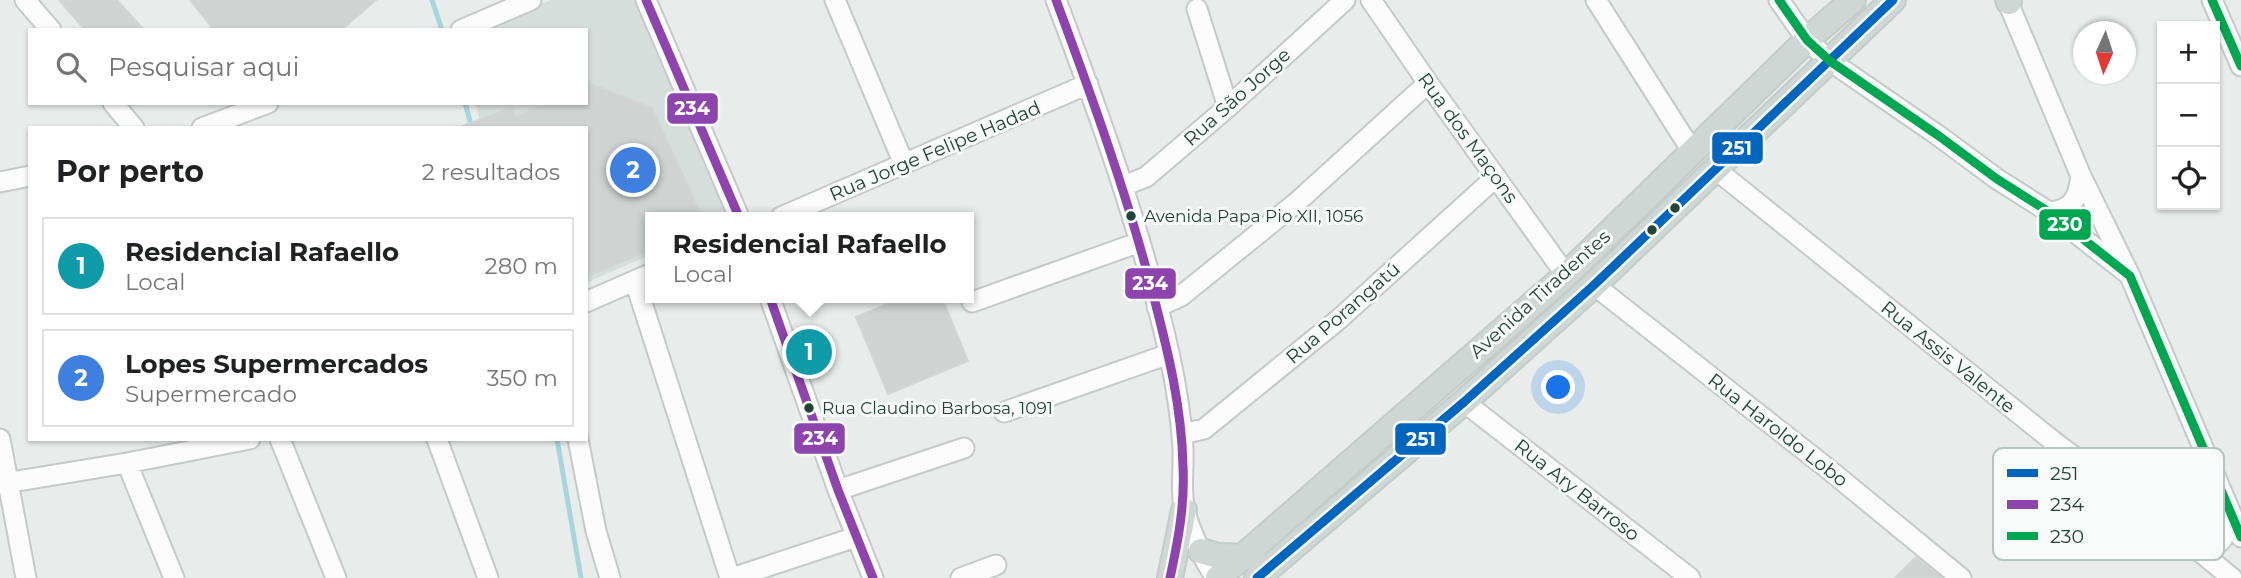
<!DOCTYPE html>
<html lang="pt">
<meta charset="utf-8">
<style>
body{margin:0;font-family:Montserrat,sans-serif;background:#f6f6f6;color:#202124}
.controls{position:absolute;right:21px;top:21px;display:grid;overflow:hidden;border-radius:0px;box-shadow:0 2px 5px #0004}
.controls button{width:63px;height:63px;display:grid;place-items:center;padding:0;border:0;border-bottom:2px solid #e0e0e0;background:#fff;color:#202124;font:35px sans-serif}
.compass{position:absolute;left:2073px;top:21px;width:63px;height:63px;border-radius:50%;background:#fff;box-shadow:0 2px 5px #0004;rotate:183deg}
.you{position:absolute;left:1559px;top:388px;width:24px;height:24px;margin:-18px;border:5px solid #fff;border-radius:50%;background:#1a73e8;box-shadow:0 0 0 10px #1a73e833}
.badge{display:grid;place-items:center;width:46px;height:46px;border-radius:50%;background:#2563eb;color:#fff;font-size:23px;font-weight:700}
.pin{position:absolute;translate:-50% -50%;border:4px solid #fff;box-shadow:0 2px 7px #0006}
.popup{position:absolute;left:645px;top:212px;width:329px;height:91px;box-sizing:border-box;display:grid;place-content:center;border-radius:0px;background:#fff;filter:drop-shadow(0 2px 5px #0005);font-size:23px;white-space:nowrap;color:#757577}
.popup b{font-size:26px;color:#202124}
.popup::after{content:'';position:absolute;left:50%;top:100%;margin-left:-14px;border:14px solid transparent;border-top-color:#fff}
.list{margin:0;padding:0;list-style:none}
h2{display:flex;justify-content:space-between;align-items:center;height:91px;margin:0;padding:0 28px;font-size:30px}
h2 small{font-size:23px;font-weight:400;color:#757577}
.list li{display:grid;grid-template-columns:46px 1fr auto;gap:21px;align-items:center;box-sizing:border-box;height:98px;margin:0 14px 14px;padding:0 14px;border:2px solid #e0e0e0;border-radius:0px}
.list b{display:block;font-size:26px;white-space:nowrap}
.list p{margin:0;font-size:23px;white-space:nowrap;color:#757577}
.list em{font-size:23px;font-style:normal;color:#757577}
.icon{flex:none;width:38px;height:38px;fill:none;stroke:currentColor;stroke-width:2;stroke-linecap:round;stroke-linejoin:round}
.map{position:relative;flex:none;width:2241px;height:578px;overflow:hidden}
.search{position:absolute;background:#fff;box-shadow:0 2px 5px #0004;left:28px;top:28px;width:560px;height:77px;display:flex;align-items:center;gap:18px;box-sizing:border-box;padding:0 24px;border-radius:0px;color:#757577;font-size:26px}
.panel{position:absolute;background:#fff;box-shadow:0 2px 5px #0004;left:28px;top:126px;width:560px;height:315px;border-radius:0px}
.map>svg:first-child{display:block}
</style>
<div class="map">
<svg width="2241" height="578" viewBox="0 0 2241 578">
<rect width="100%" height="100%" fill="#e8edeb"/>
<path fill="#d6dedb" d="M 551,0 L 637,0 L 728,213 L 726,217 L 650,217 L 650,255 L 586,283 L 586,128 L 482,128 L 475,103 L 586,103 L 586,30 L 480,30 Z"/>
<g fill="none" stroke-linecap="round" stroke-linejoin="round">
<path stroke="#a9d4db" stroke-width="5" d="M 432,0 L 442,30
M 465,103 L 472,128
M 557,439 L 581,578"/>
</g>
<path fill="#cfd4d2" stroke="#d1d6d4" stroke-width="2" d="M 59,0 L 117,0 L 144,30 L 85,30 Z
M 190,0 L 376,0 L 341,30 L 214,30 Z
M 586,82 L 652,108 L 702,217 L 650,217 L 650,250 L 586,277 L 586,128 L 462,128 L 462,126 L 512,108 L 516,117 L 547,103 L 586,103 Z
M 902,298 L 942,298 L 968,361 L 888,394 L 856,317 Z
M 1916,557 L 1942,578 L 1895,578 Z"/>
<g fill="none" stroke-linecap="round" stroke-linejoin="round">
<g stroke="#c5cac8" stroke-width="23">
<path id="minor" d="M 25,0 L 51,30
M 646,0 L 739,217
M 835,0 L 904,164
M 1056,0 C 1100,116 1142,232 1169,353 C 1176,384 1181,416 1183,448 C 1184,467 1180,494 1185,511 C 1190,531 1204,561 1216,578
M 1371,0 L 1428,83 L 1566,275
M 1596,0 L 1692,151
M 1779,0 L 1807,40 L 1830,61 L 1939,136 L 1997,179 L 2049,212 L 2127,273
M 2007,0 L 2081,176 L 2130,276 L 2241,537
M 2212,0 L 2241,66
M 1197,9 L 1228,107
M 461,30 L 531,0
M 113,103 L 134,128
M 202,128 L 268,103
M 1714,168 L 2053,441 L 2187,541 L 2232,578
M 0,182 L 30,176
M 1123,186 L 1146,177 L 1228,107 L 1345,0
M 2049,212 C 2073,210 2078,198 2081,176
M 781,217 L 1088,84
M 635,281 L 730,578
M 1594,285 L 1827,468 L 1961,578
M 770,298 L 838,490 L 873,578
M 586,302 L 650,274
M 972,302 L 1140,242
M 1157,307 L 1181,296 L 1296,203 L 1428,83
M 1464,402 L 1690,578
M 1004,412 L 1169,354
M 1182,434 L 1204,429 L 1338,320 L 1496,177
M 0,439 L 26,578
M 280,439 L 336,578
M 437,439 L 488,578
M 578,439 L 596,531 L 610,578
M 127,463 L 174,578
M 0,484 L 127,463 L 250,439
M 838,490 L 964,448
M 2189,542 C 2219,553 2223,543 2231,516
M 732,578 L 856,537
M 961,578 L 996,565"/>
</g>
<g stroke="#c3ccc9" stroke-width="28">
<path id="major" d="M 2008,0 L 2009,2
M 1201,551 L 1218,556 L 1252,557
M 1170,578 L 1184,510
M 1218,578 L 1566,275 L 1807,40 L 1853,0
M 1257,578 L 1464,402 L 1594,285 L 1893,0"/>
</g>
<use href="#minor" stroke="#fcfcfc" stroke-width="19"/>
<use href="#major" stroke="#cfd7d5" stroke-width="24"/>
<g stroke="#f7fbf9" stroke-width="14">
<path id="bus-1" d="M 1257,578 L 1464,402 L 1594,285 L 1893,0"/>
</g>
<g stroke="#f7fbf9" stroke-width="14">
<path id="bus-2" d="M 646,0 L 739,217
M 1056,0 C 1092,97 1127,194 1153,294 C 1168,351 1182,408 1183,467 C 1185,505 1178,541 1170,578
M 770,298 L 838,490 L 873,578"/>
</g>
<g stroke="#f7fbf9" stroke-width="14">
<path id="bus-3" d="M 1779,0 L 1807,40 L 1830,61 L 1939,136 L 1997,179 L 2049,212 L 2130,276 L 2241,537
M 2212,0 L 2241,66"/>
</g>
<use href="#bus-1" stroke="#0065bd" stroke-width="9"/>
<use href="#bus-2" stroke="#8e44ad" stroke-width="9"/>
<use href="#bus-3" stroke="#00a651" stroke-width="9"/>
</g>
<g fill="#24423a" stroke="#f7fbf9" stroke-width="2.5">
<circle cx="1675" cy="208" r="6"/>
<circle cx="1131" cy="216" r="6"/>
<circle cx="1652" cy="230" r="6"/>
<circle cx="809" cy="408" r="6"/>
</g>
<g text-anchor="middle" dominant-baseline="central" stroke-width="6" stroke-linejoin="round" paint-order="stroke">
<g font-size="17" fill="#24423a" stroke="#f7fbf9" text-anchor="start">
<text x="1144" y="216">Avenida Papa Pio XII, 1056</text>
<text x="822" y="408">Rua Claudino Barbosa, 1091</text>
</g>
<g font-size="19" fill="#24423a" stroke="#f7fbf9">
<text transform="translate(1237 97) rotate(-42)">Rua São Jorge</text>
<text transform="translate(1468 138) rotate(54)">Rua dos Maçons</text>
<text transform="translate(935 151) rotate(-23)">Rua Jorge Felipe Hadad</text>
<text transform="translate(1540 294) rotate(-42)">Avenida Tiradentes</text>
<text transform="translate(1343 313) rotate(-41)">Rua Porangatú</text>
<text transform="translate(1948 357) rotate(39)">Rua Assis Valente</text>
<text transform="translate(1778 430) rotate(38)">Rua Haroldo Lobo</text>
<text transform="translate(1577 490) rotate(38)">Rua Ary Barroso</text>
</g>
</g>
<rect x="1993" y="448" width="231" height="112" rx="10" fill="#f7fbf9" stroke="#b8c4c0" stroke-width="2"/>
<rect x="2007" y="469" width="31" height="8" fill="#0065bd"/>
<rect x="2007" y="500" width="31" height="9" fill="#8e44ad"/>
<rect x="2007" y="532" width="31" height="8" fill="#00a651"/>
<g font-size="19" fill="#24423a">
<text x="2050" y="480">251</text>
<text x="2050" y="511">234</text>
<text x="2050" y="543">230</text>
</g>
<g stroke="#f7fbf9" stroke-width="2.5">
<rect x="666" y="92" width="53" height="33" rx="7" fill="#8e44ad"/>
<rect x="1711" y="131" width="53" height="34" rx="7" fill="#0065bd"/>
<rect x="2038" y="208" width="54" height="33" rx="7" fill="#00a651"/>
<rect x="1124" y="267" width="53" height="33" rx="7" fill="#8e44ad"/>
<rect x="793" y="422" width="53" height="33" rx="7" fill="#8e44ad"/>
<rect x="1394" y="422" width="53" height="34" rx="7" fill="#0065bd"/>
</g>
<g font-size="19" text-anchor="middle" font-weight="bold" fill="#fff">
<text x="692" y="115">234</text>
<text x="1737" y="155">251</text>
<text x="2065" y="231">230</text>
<text x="1150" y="290">234</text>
<text x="820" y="445">234</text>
<text x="1421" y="446">251</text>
</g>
</svg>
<div class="controls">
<button>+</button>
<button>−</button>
<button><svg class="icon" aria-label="locate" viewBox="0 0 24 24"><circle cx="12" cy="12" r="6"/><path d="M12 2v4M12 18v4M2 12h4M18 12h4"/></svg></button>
</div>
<svg class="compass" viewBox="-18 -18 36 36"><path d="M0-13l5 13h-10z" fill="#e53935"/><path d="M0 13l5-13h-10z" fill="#757577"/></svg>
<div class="you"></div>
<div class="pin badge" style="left:809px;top:352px;background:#0f9aa8">1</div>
<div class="popup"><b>Residencial Rafaello</b>Local</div>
<div class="pin badge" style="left:633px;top:170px;background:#3f7fe0">2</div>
<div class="search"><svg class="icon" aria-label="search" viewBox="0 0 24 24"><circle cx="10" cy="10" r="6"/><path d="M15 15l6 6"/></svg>Pesquisar aqui</div>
<section class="panel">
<h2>Por perto<small>2 resultados</small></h2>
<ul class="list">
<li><span class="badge" style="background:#0f9aa8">1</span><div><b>Residencial Rafaello</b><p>Local</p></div><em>280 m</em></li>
<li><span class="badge" style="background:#3f7fe0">2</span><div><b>Lopes Supermercados</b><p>Supermercado</p></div><em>350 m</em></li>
</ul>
</section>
</div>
